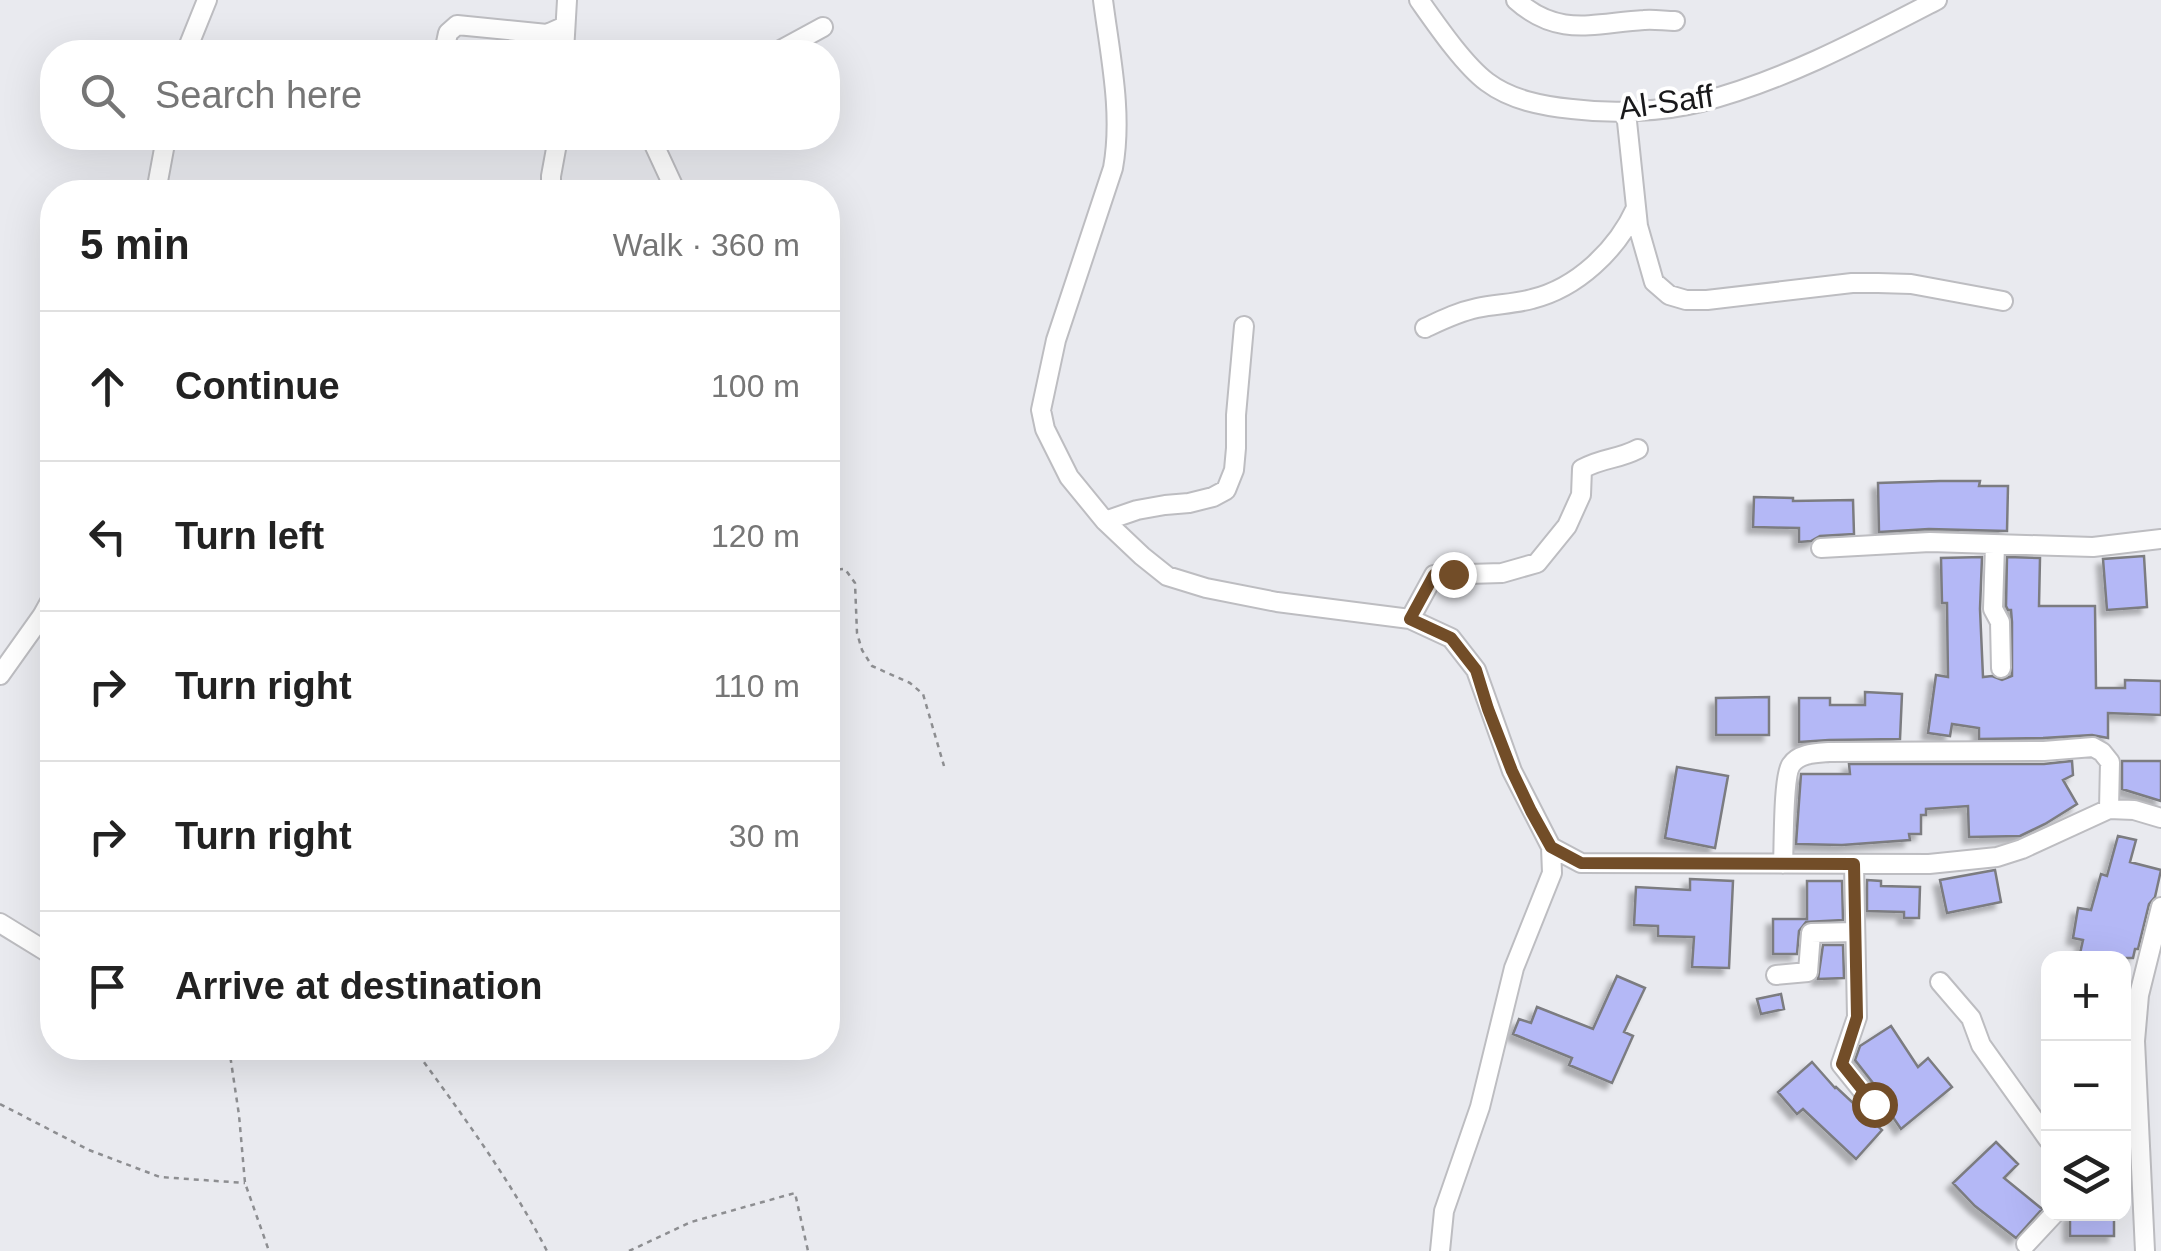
<!DOCTYPE html>
<meta charset="utf-8">
<style>
body{margin:0;font-family:Helvetica,sans-serif;background:#f2f2f2;color:#222}
.controls{position:absolute;right:30px;bottom:30px;display:grid;overflow:hidden;border-radius:20px;box-shadow:0 10px 40px #0002}
.controls button{width:90px;height:90px;display:grid;place-items:center;padding:0;border:0;border-bottom:2px solid #e0e0e0;background:#fff;color:#222;font:50px sans-serif}
.stop{position:absolute;width:30px;height:30px;margin:-22px;border:8px solid #724d28;border-radius:50%;background:#fff}
.stop.end{background:#724d28;border-color:#fff;box-shadow:0 2px 10px #0008}
.list{margin:0;padding:0;list-style:none}
h2{display:flex;justify-content:space-between;align-items:center;height:130px;margin:0;padding:0 40px;font-size:42px}
h2 small{font-size:32px;font-weight:400;color:#767676}
.list li{display:grid;grid-template-columns:65px 1fr auto;gap:30px;align-items:center;box-sizing:border-box;height:150px;padding:0 40px;border-top:2px solid #e0e0e0}
.list b{display:block;font-size:38px;white-space:nowrap}
.list em{font-size:32px;font-style:normal;color:#767676}
.icon{flex:none;width:55px;height:55px;fill:none;stroke:currentColor;stroke-width:2;stroke-linecap:round;stroke-linejoin:round}
.map{position:relative;flex:none;width:2161px;height:1251px;overflow:hidden}
.search{position:absolute;background:#fff;box-shadow:0 10px 40px #0002;left:40px;top:40px;width:800px;height:110px;display:flex;align-items:center;gap:25px;box-sizing:border-box;padding:0 35px;border-radius:40px;color:#767676;font-size:38px}
.panel{position:absolute;background:#fff;box-shadow:0 10px 40px #0002;left:40px;top:180px;width:800px;height:880px;border-radius:40px}
.map>svg:first-child{display:block}
</style>
<div class="map">
<svg width="2161" height="1251" viewBox="0 0 2161 1251">
<defs>
<filter id="shadow"><feDropShadow dx="-6" dy="6" stdDeviation="2.5" flood-color="#0004"/></filter>
</defs>
<rect width="100%" height="100%" fill="#e9eaef"/>
<path fill="#b4b8f6" stroke="#7b7c80" stroke-width="2.5" filter="url(#shadow)" d="M 1940,481 L 1980,481 L 1979,486 L 2008,486 L 2007,531 L 1929,529 L 1879,532 L 1878,483 Z
M 1754,497 L 1793,498 L 1793,501 L 1853,500 L 1854,534 L 1820,536 L 1811,541 L 1799,542 L 1799,528 L 1753,527 Z
M 2144,556 L 2147,607 L 2107,610 L 2103,559 Z
M 1982,557 L 1980,609 L 1983,677 L 1992,676 L 2002,680 L 2012,676 L 2012,622 L 2011,610 L 2008,610 L 2006,606 L 2007,557 L 2040,558 L 2039,606 L 2095,606 L 2096,688 L 2125,688 L 2125,680 L 2161,681 L 2161,715 L 2108,713 L 2108,738 L 2092,735 L 2043,738 L 1979,739 L 1979,728 L 1952,724 L 1950,736 L 1928,733 L 1936,675 L 1948,677 L 1947,603 L 1942,603 L 1941,558 Z
M 1865,692 L 1902,694 L 1900,739 L 1829,740 L 1799,742 L 1799,698 L 1830,698 L 1830,705 L 1865,705 Z
M 1769,697 L 1769,735 L 1716,735 L 1716,698 Z
M 2072,761 L 2073,775 L 2063,780 L 2077,804 L 2045,824 L 2020,836 L 1969,837 L 1968,806 L 1926,809 L 1926,815 L 1921,815 L 1921,834 L 1909,834 L 1910,840 L 1842,845 L 1796,844 L 1801,774 L 1850,774 L 1849,764 L 2044,764 Z
M 2122,761 L 2161,761 L 2161,801 L 2122,789 Z
M 1677,767 L 1728,776 L 1715,848 L 1665,838 Z
M 2118,836 L 2136,840 L 2130,862 L 2161,870 L 2155,897 L 2149,904 L 2138,949 L 2135,949 L 2133,958 L 2079,958 L 2083,940 L 2073,938 L 2078,908 L 2091,910 L 2101,874 L 2107,876 Z
M 1995,870 L 2001,902 L 1947,913 L 1940,880 Z
M 1690,879 L 1733,881 L 1729,968 L 1692,967 L 1694,937 L 1658,936 L 1658,926 L 1634,925 L 1636,887 L 1690,890 Z
M 1867,880 L 1881,881 L 1881,886 L 1920,887 L 1919,918 L 1904,918 L 1904,912 L 1867,911 Z
M 1807,881 L 1842,881 L 1843,920 L 1806,922 L 1799,931 L 1797,954 L 1773,954 L 1773,919 L 1807,919 Z
M 1823,945 L 1843,945 L 1844,978 L 1818,979 Z
M 1617,976 L 1645,988 L 1624,1032 L 1633,1036 L 1612,1083 L 1569,1065 L 1572,1058 L 1513,1034 L 1519,1019 L 1531,1023 L 1537,1007 L 1593,1029 Z
M 1781,994 L 1784,1009 L 1761,1014 L 1757,999 Z
M 1891,1026 L 1918,1067 L 1928,1058 L 1952,1087 L 1901,1129 L 1886,1107 L 1884,1097 L 1855,1060 L 1860,1046 Z
M 1812,1062 L 1835,1088 L 1836,1087 L 1882,1130 L 1856,1159 L 1803,1109 L 1797,1114 L 1778,1092 Z
M 1996,1142 L 2018,1164 L 2004,1178 L 2042,1209 L 2016,1238 L 1975,1206 L 1953,1183 Z
M 2070,1214 L 2114,1214 L 2114,1236 L 2070,1236 Z"/>
<g fill="none" stroke-linecap="round" stroke-linejoin="round">
<g stroke="#bdbdc1" stroke-width="22">
<path id="minor" d="M 1103,0 C 1110,55 1123,113 1113,168 L 1056,340 L 1041,410 L 1045,429 L 1069,477 L 1105,521 L 1142,556 L 1167,576 L 1206,588 L 1277,602 L 1410,619 L 1451,638 L 1476,670 L 1512,771 L 1551,847 L 1581,863 L 1929,864 L 1997,857 L 2022,849 L 2109,809 L 2134,810 L 2161,818
M 1419,0 C 1436,24 1464,65 1487,82 C 1511,100 1542,106 1572,109 C 1612,114 1662,112 1701,102 C 1783,81 1862,39 1937,0
M 1516,0 C 1558,38 1594,23 1644,20 C 1654,19 1665,21 1675,21
M 186,52 L 207,0
M 444,52 L 448,33 L 457,25 L 547,34 L 565,26
M 564,52 L 567,0
M 777,52 L 823,27
M 1626,112 L 1638,226 L 1654,282 L 1669,295 L 1686,300 L 1707,300 L 1852,283 L 1878,283 L 1911,284 L 2003,301
M 651,138 L 676,192
M 156,192 L 166,138
M 551,192 L 551,176 L 558,138
M 1425,328 C 1442,320 1458,312 1477,308 C 1495,304 1514,304 1532,299 C 1577,288 1617,250 1636,208
M 1105,521 L 1137,510 L 1165,505 L 1189,503 L 1213,497 L 1226,490 L 1234,470 L 1236,448 L 1236,415 L 1244,326
M 1995,545 L 1993,609 L 2000,622 L 2001,668
M 1821,548 L 1930,542 L 2093,547 L 2161,539
M 1410,619 L 1434,575 L 1502,573 L 1537,563 L 1567,526 L 1581,495 L 1582,469 C 1604,457 1617,460 1638,449
M 0,675 L 42,616 L 52,598
M 1783,864 C 1784,845 1783,777 1791,765 C 1799,753 1817,753 1829,752 L 2044,751 L 2093,747 L 2102,752 L 2110,762 L 2109,809
M 1854,864 L 1857,1017 L 1841,1064 L 1874,1105
M 0,923 L 52,955
M 1776,975 L 1808,972 L 1811,933 L 1855,932
M 1940,982 L 1971,1018 L 1981,1045 L 2048,1139
M 2026,1244 L 2054,1214
M 1440,1251 L 1444,1211 L 1480,1107 L 1514,968 L 1552,873 L 1551,847
M 2145,1251 L 2135,1041 L 2139,995 L 2161,907"/>
</g>
<path stroke="#8d8e91" stroke-width="2.5" stroke-dasharray="5 5" stroke-linecap="butt" d="M 828,570 L 845,569 L 855,583 L 857,633 L 862,650 L 872,666 L 910,683 L 923,694 L 944,766
M 229,1048 L 239,1115 L 245,1183 L 269,1251
M 432,1048 L 421,1058 C 466,1120 512,1183 547,1251
M 0,1104 L 89,1150 L 160,1177 L 245,1183
M 629,1251 L 691,1222 L 795,1193 L 808,1251"/>
<use href="#minor" stroke="#fff" stroke-width="18"/>
</g>
<g fill="none" stroke-linecap="round" stroke-linejoin="round">
<path stroke="#724d28" stroke-width="12" d="M 1453,574 L 1434,575 L 1410,619 L 1451,638 L 1476,670 L 1488,709 L 1512,771 L 1531,811 L 1551,847 L 1581,863 L 1854,864 L 1857,1017 L 1842,1064 L 1874,1104"/>
</g>
<g text-anchor="middle" dominant-baseline="central" stroke-width="8" stroke-linejoin="round" paint-order="stroke">
<g font-size="32" fill="#19191b" stroke="#fff">
<text transform="translate(1666 102) rotate(-8)">Al-Saff</text>
</g>
</g>
</svg>
<div class="controls">
<button>+</button>
<button>−</button>
<button><svg class="icon" aria-label="layers" viewBox="0 0 24 24"><path d="M12 4l9 5-9 5-9-5zM3 14l9 5 9-5"/></svg></button>
</div>
<div class="stop" style="left:1874px;top:1104px"></div>
<div class="stop end" style="left:1453px;top:574px"></div>
<div class="search"><svg class="icon" aria-label="search" viewBox="0 0 24 24"><circle cx="10" cy="10" r="6"/><path d="M15 15l6 6"/></svg>Search here</div>
<section class="panel">
<h2>5 min<small>Walk · 360 m</small></h2>
<ul class="list">
<li><svg class="icon" aria-label="ahead" viewBox="0 0 24 24"><path d="M12 20V5M6 11l6-6 6 6"/></svg><div><b>Continue</b></div><em>100 m</em></li>
<li><svg class="icon" aria-label="left" viewBox="0 0 24 24"><path d="M17 20v-9H6M10 6l-5 5 5 5"/></svg><div><b>Turn left</b></div><em>120 m</em></li>
<li><svg class="icon" aria-label="right" viewBox="0 0 24 24"><path d="M7 20v-9h11M14 6l5 5-5 5"/></svg><div><b>Turn right</b></div><em>110 m</em></li>
<li><svg class="icon" aria-label="right" viewBox="0 0 24 24"><path d="M7 20v-9h11M14 6l5 5-5 5"/></svg><div><b>Turn right</b></div><em>30 m</em></li>
<li><svg class="icon" aria-label="arrive" viewBox="0 0 24 24"><path d="M6 21V4h12l-3 4 3 4H6"/></svg><div><b>Arrive at destination</b></div></li>
</ul>
</section>
</div>
